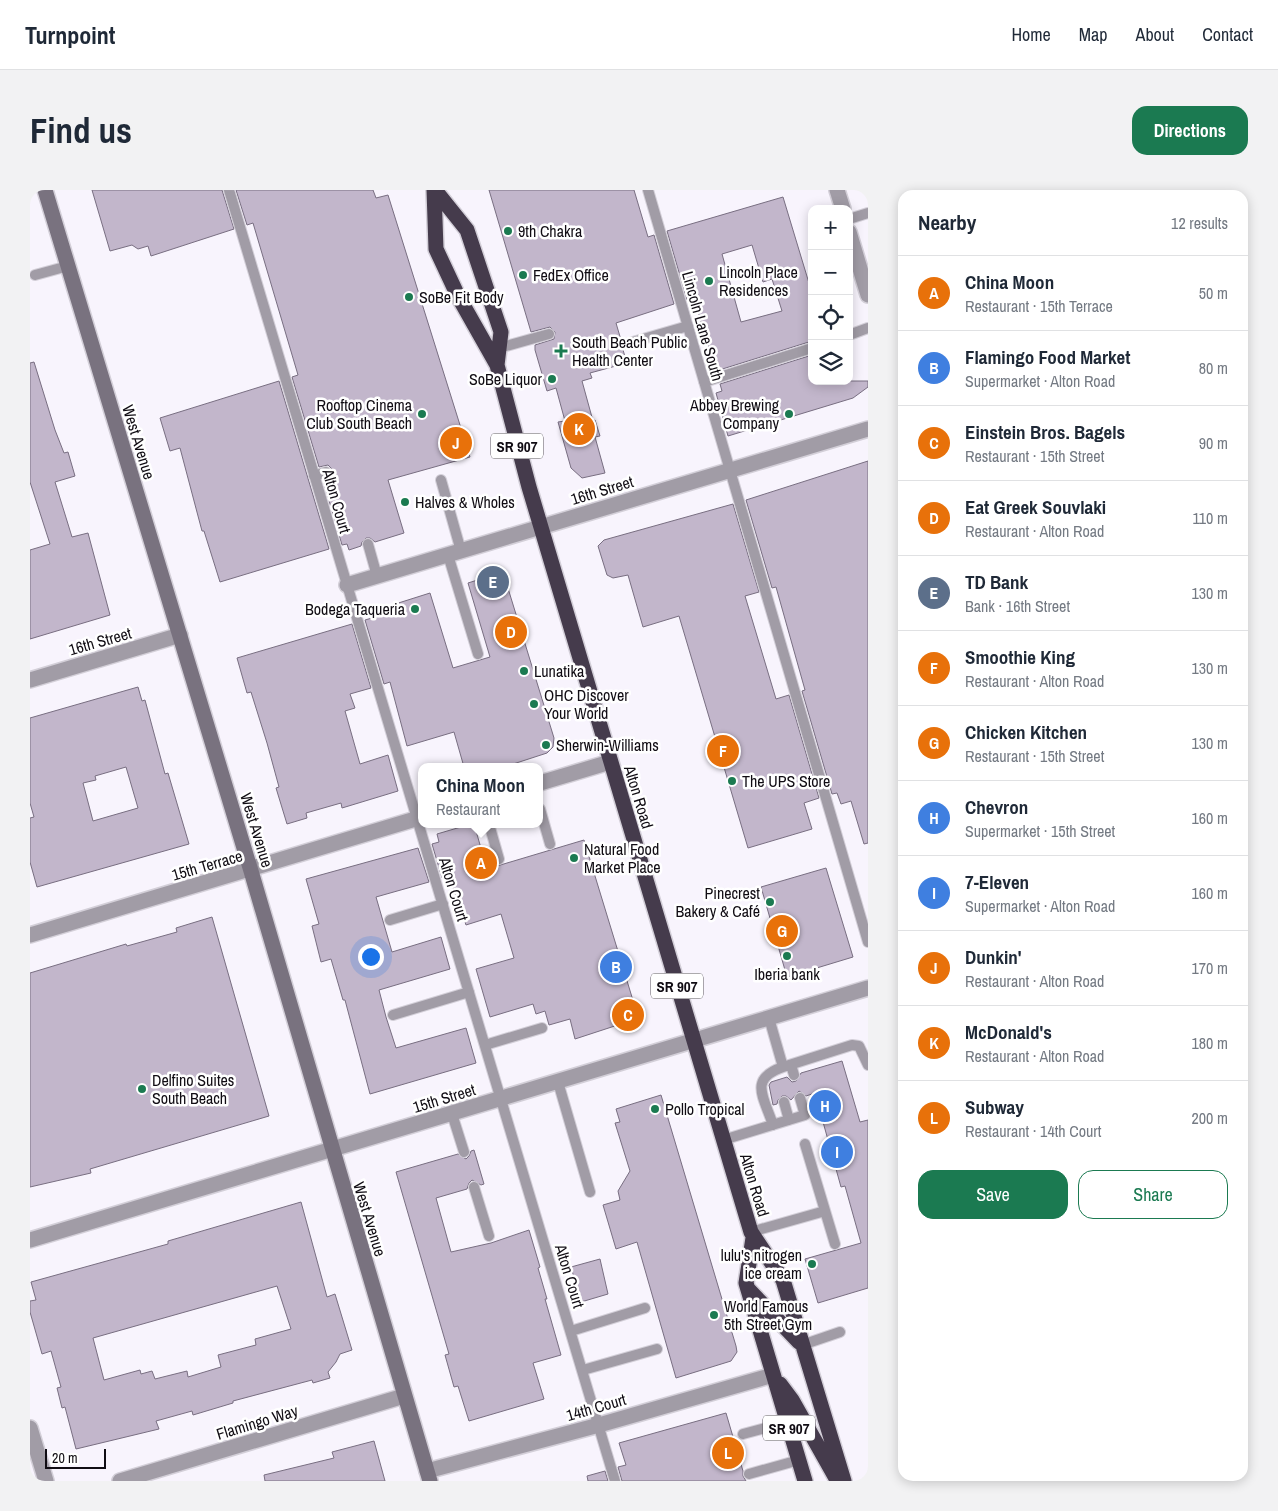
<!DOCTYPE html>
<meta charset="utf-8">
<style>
body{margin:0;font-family:"Archivo Narrow",sans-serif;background:#f2f2f3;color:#1f2937}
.controls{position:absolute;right:15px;top:15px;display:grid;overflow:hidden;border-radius:10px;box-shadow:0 2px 12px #0003}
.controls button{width:45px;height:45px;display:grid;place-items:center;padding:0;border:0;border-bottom:1px solid #e0e1e3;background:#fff;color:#1f2937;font:25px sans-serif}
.scale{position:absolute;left:15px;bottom:12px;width:61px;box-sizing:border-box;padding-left:5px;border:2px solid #100c13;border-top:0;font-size:14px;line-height:18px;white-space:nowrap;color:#100c13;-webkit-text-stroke:4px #fff;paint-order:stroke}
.you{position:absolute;left:340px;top:766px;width:18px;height:18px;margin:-12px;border:4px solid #fff;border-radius:50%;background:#1a73e8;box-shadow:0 0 0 8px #1a73e833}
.badge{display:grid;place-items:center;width:32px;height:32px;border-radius:50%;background:#1b7a51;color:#fff;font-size:16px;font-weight:700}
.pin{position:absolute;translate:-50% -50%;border:2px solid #fff;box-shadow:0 1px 5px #0006}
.popup{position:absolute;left:388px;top:573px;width:125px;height:65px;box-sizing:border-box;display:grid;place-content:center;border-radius:10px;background:#fff;filter:drop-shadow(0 1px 4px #0005);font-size:16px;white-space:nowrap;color:#747a83}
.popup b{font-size:19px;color:#1f2937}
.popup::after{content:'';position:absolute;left:50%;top:100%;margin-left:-10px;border:10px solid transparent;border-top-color:#fff}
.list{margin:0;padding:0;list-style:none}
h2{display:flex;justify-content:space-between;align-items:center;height:65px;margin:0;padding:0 20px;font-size:21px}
h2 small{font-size:16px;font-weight:400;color:#747a83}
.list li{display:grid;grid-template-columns:32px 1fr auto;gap:15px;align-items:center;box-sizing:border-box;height:75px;padding:0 20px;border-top:1px solid #e0e1e3}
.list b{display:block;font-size:19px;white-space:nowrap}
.list p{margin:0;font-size:16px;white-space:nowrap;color:#747a83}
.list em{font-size:16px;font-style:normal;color:#747a83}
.actions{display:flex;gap:10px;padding:15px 20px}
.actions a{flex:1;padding:11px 0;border:1px solid #1b7a51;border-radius:15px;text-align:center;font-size:18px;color:#1b7a51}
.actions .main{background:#1b7a51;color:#fff}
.icon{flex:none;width:28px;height:28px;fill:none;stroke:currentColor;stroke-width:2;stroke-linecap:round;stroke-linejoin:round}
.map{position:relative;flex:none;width:838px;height:1291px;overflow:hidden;border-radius:15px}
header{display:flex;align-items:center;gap:30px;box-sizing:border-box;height:70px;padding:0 25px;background:#fff;border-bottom:1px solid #e0e1e3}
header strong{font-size:24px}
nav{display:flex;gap:28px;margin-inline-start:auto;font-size:18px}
.intro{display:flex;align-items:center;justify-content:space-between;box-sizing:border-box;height:120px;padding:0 30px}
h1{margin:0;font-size:35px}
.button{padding:12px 22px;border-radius:15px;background:#1b7a51;color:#fff;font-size:18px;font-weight:700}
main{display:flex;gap:30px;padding:0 30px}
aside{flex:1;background:#fff;border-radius:15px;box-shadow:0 2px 12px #0003}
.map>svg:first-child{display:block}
</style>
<header>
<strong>Turnpoint</strong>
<nav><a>Home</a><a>Map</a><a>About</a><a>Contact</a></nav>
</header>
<div class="intro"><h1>Find us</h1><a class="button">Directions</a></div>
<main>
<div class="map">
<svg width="838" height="1291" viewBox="0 0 838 1291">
<rect width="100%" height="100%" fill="#f8f4fd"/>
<path fill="#c2b6cb" stroke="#786e81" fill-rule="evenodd" d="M 62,0 L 192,0 L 204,39 L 121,66 L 118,56 L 108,59 L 102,55 L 80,61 Z
M 206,0 L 343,0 L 346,8 L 358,5 L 440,267 L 358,290 L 374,343 L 345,352 L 340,348 L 336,348 L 332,352 L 331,356 L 319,360 L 317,354 L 312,355 L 293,290 L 301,287 L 303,280 L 298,275 L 289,277 L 262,187 L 268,185 L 223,33 L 217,35 Z
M 459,0 L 604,0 L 618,47 L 624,45 L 644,114 L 586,133 L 591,150 L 589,155 L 593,160 L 597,173 L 560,183 L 562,188 L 552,191 L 563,231 L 565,230 L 570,246 L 565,247 L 575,283 L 552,288 L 541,278 L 528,232 L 535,231 L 526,198 L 517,201 L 505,160 L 505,155 L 524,149 L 525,142 L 520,137 L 501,142 Z
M 753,7 L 782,103 L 782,151 L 686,181 L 664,108 L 657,110 L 637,41 ZM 722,55 L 733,92 L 742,89 L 752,121 L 711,132 L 692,64 Z
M 782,165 L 782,191 L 838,191 L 838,197 L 823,208 L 698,246 L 686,203 L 692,201 L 690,194 Z
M 4,172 L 25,240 L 34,263 L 38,262 L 45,286 L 25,292 L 42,347 L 58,343 L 80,425 L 0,449 L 0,360 L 20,354 L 0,292 L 0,173 Z
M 249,191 L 299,359 L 190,392 L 174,341 L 172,341 L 150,258 L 140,261 L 130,228 Z
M 838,271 L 838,653 L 834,654 L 821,611 L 811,614 L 807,603 L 802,604 L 772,501 L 775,500 L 746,397 L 742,398 L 716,310 Z
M 703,314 L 729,402 L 715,406 L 746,509 L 759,505 L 789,608 L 774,613 L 782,639 L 718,658 L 649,426 L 613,437 L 598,385 L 583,388 L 577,385 L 568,356 L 574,350 Z
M 473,382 L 524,548 L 523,557 L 517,563 L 474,577 L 434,577 L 424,542 L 377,556 L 360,492 L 354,494 L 335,430 L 342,428 L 340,422 L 400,403 L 423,478 L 460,467 L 438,393 Z
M 322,434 L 341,498 L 320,504 L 325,518 L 315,521 L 330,574 L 358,565 L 368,601 L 312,618 L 311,613 L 276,623 L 277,628 L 257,634 L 246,598 L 249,597 L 237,553 L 221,502 L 217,503 L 207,468 Z
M 108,497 L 112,511 L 115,510 L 135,584 L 138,583 L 159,654 L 7,697 L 0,672 L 0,628 L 4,627 L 0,613 L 0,528 ZM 96,577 L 108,618 L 63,631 L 53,593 L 66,590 L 65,586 Z
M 441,634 L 444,634 L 457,679 L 554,650 L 605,817 L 605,822 L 600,831 L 545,849 L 540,829 L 519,835 L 515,821 L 506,824 L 503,814 L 460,827 L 446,779 L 484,768 L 471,724 L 436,735 L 419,686 L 412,688 L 402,654 L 409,652 L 407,644 Z
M 388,658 L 399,692 L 346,707 L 362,762 L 411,747 L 420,779 L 349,800 L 356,827 L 366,858 L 436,838 L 446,873 L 340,904 L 315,810 L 313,810 L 301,769 L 291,772 L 282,736 L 289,734 L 276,689 Z
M 796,678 L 823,767 L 757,787 L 731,697 Z
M 182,727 L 239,926 L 60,979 L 61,983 L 0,997 L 0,783 L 96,754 L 97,756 L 147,742 L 146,738 Z
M 812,871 L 830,932 L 838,930 L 838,1098 L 788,1113 L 775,1069 L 831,1053 L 815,996 L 811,997 L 785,903 L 776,906 L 769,901 L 761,910 L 756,906 L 752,906 L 748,910 L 747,914 L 743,915 L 739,895 L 741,892 L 757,887 L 762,892 L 766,891 L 771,883 Z
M 631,905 L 706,1156 L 707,1162 L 701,1171 L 646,1188 L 607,1052 L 586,1059 L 573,1015 L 590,1010 L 588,1001 L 600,981 L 585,933 L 590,932 L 586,919 Z
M 444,960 L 454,994 L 451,995 L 442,990 L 439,993 L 437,999 L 406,1008 L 421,1062 L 461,1053 L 499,1040 L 510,1077 L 508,1078 L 517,1109 L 515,1109 L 531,1165 L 503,1173 L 514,1209 L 439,1231 L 428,1196 L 424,1197 L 415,1165 L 419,1164 L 366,982 L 428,964 L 436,969 L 439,966 L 441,961 Z
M 271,1012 L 297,1107 L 305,1104 L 322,1160 L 310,1164 L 306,1172 L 298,1182 L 300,1188 L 283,1193 L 282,1190 L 203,1211 L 203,1213 L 163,1225 L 162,1221 L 126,1231 L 129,1239 L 46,1259 L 35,1217 L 32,1218 L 27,1198 L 31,1197 L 21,1161 L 12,1164 L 0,1122 L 0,1111 L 6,1110 L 1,1092 L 138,1054 L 138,1051 ZM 247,1096 L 261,1139 L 225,1149 L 226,1155 L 188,1165 L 191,1177 L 158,1187 L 157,1181 L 125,1189 L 122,1181 L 111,1184 L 110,1180 L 74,1190 L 63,1148 Z
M 570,1069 L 578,1104 L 551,1112 L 541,1077 Z
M 696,1223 L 713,1281 L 713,1286 L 716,1291 L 592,1291 L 588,1277 L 596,1275 L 589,1253 Z
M 344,1251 L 355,1291 L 235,1291 L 234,1285 L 304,1268 L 302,1262 Z
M 575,1281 L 578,1291 L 558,1291 L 557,1286 Z"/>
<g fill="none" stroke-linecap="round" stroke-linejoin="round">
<g stroke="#d3cfd8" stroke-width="12">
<path id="lane" d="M 199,0 L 585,1291
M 618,0 L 838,752
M 819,29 L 838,23
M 5,85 L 38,76
M 819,145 L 838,138
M 596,154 L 658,136
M 469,158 L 519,144
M 674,192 L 782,158
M 284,286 L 296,282
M 411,290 L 431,361
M 338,354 L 347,386
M 418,365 L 448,464
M 510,619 L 520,654
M 459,634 L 469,669
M 360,730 L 413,714
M 363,825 L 439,802
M 739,828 L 753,877 L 822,855 L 829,856 L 838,875
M 455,855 L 512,838
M 761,875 L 764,885
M 528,892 L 560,1002
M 754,912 L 759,930
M 422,924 L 434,962
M 743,935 C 734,907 718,889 753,877
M 693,950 L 775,925 L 770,908
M 775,954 L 805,1054
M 444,997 L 459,1046
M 721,1042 L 795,1021
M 541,1141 L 615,1118
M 772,1155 L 810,1142
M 553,1180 L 627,1159
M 713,1244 L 758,1232
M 719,1284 L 769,1270"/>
</g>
<g stroke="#d3cfd8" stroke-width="18">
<path id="street" d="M 807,0 L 813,19
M 819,42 L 838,105
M 317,395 L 838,239
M 0,490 L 150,445
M 510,593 L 580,572
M 0,745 L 392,627
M 0,1050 L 838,798
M 0,1238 L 16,1291
M 397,1281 L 569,1235 L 743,1185
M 90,1291 L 374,1206"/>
</g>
<g stroke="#d3cfd8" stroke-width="18">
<path id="secondary" d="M 15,0 L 221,681 L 400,1291"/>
</g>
<g stroke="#d3cfd8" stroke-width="18">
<path id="highway" d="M 404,0 L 406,59 L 428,106 L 467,175 L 499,297 L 721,1042 L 753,1090 L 814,1291
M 405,0 L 437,40 L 471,142 L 467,175
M 723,1048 L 716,1093 L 775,1291
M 719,1100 L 769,1152
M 750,1194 L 762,1210 L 807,1290"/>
</g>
<use href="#lane" stroke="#a19ca6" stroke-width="10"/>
<use href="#street" stroke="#a19ca6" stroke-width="15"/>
<use href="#secondary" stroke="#79727f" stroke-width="15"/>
<use href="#highway" stroke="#453b4c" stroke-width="15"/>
</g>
<g fill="#1b7a51" stroke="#fff" stroke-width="2">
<circle cx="478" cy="41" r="5"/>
<circle cx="493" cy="85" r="5"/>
<circle cx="679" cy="91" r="5"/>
<circle cx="379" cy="107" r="5"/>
<path d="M528.5 153.5h5v5h5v5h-5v5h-5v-5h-5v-5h5z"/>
<circle cx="522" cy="189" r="5"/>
<circle cx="392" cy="224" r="5"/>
<circle cx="759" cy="224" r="5"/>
<circle cx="375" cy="312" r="5"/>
<circle cx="385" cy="419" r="5"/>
<circle cx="494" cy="481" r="5"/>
<circle cx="504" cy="514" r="5"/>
<circle cx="516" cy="555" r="5"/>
<circle cx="702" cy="591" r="5"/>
<circle cx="544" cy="668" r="5"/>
<circle cx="740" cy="712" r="5"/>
<circle cx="757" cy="766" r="5"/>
<circle cx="112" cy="899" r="5"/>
<circle cx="625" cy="919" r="5"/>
<circle cx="782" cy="1074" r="5"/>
<circle cx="684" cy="1125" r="5"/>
</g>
<g text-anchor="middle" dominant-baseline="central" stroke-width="5" stroke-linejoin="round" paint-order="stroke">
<g fill="#fff" stroke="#58555a" stroke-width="1">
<rect x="461" y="243.5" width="52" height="25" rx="4"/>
<rect x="621" y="783.5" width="52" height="25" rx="4"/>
<rect x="733" y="1225.5" width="52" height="25" rx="4"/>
</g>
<g font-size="15" font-weight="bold" fill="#100c13">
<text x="487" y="256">SR 907</text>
<text x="647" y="796">SR 907</text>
<text x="759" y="1238">SR 907</text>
</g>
<g font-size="16" fill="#100c13" stroke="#fff" text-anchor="start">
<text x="488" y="41">9th Chakra</text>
<text x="689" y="82">Lincoln Place<tspan x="689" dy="18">Residences</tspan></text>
<text x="503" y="85">FedEx Office</text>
<text x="389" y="107">SoBe Fit Body</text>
<text x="542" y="152">South Beach Public<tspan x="542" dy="18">Health Center</tspan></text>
<text x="512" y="189" text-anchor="end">SoBe Liquor</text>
<text x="382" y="215" text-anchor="end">Rooftop Cinema<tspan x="382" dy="18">Club South Beach</tspan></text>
<text x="749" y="215" text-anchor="end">Abbey Brewing<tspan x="749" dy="18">Company</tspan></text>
<text x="385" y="312">Halves &amp; Wholes</text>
<text x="375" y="419" text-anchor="end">Bodega Taqueria</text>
<text x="504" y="481">Lunatika</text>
<text x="514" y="505">OHC Discover<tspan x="514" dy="18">Your World</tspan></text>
<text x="526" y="555">Sherwin-Williams</text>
<text x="712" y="591">The UPS Store</text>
<text x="554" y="659">Natural Food<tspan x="554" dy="18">Market Place</tspan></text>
<text x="730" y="703" text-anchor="end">Pinecrest<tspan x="730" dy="18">Bakery &amp; Café</tspan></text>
<text x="757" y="784" text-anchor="middle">Iberia bank</text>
<text x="122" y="890">Delfino Suites<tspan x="122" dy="18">South Beach</tspan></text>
<text x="635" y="919">Pollo Tropical</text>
<text x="772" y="1065" text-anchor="end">lulu's nitrogen<tspan x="772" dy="18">ice cream</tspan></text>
<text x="694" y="1116">World Famous<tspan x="694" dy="18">5th Street Gym</tspan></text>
</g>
<g font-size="16" fill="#100c13" stroke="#fff">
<text transform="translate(673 136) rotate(74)">Lincoln Lane South</text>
<text transform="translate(109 252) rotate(73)">West Avenue</text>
<text transform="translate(572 300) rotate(-17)">16th Street</text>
<text transform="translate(307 311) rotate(74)">Alton Court</text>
<text transform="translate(70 451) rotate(-16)">16th Street</text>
<text transform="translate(609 607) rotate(73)">Alton Road</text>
<text transform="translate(227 640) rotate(73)">West Avenue</text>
<text transform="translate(177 675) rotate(-16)">15th Terrace</text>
<text transform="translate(424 699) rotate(73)">Alton Court</text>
<text transform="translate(414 908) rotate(-17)">15th Street</text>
<text transform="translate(725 995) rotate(73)">Alton Road</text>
<text transform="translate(340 1029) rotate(73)">West Avenue</text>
<text transform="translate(540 1086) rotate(73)">Alton Court</text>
<text transform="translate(566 1217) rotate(-16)">14th Court</text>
<text transform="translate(227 1232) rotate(-17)">Flamingo Way</text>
</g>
</g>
</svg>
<div class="controls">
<button>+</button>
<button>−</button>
<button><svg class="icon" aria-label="locate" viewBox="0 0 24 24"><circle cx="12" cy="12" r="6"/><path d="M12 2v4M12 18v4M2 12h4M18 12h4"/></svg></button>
<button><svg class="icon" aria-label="layers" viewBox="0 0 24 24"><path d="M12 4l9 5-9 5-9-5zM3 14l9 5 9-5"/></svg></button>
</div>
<div class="scale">20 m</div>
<div class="you"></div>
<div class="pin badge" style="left:451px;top:673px;background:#e8710a">A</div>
<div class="popup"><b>China Moon</b>Restaurant</div>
<div class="pin badge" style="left:586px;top:777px;background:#3f7fe0">B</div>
<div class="pin badge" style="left:598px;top:825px;background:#e8710a">C</div>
<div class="pin badge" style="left:481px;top:442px;background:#e8710a">D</div>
<div class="pin badge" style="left:463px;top:392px;background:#5c6f8a">E</div>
<div class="pin badge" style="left:693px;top:561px;background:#e8710a">F</div>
<div class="pin badge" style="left:752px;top:741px;background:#e8710a">G</div>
<div class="pin badge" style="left:795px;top:916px;background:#3f7fe0">H</div>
<div class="pin badge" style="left:807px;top:962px;background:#3f7fe0">I</div>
<div class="pin badge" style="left:426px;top:253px;background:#e8710a">J</div>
<div class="pin badge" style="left:549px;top:239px;background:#e8710a">K</div>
<div class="pin badge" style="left:698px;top:1263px;background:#e8710a">L</div>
</div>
<aside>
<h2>Nearby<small>12 results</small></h2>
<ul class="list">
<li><span class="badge" style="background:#e8710a">A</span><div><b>China Moon</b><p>Restaurant · 15th Terrace</p></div><em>50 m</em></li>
<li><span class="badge" style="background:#3f7fe0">B</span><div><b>Flamingo Food Market</b><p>Supermarket · Alton Road</p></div><em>80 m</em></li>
<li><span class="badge" style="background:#e8710a">C</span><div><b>Einstein Bros. Bagels</b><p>Restaurant · 15th Street</p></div><em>90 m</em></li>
<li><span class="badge" style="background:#e8710a">D</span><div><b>Eat Greek Souvlaki</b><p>Restaurant · Alton Road</p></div><em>110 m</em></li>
<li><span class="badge" style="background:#5c6f8a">E</span><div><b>TD Bank</b><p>Bank · 16th Street</p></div><em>130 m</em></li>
<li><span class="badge" style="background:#e8710a">F</span><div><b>Smoothie King</b><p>Restaurant · Alton Road</p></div><em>130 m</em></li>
<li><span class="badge" style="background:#e8710a">G</span><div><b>Chicken Kitchen</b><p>Restaurant · 15th Street</p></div><em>130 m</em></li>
<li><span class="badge" style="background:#3f7fe0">H</span><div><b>Chevron</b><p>Supermarket · 15th Street</p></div><em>160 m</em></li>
<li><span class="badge" style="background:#3f7fe0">I</span><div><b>7-Eleven</b><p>Supermarket · Alton Road</p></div><em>160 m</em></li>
<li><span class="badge" style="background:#e8710a">J</span><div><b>Dunkin'</b><p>Restaurant · Alton Road</p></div><em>170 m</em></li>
<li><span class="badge" style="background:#e8710a">K</span><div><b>McDonald's</b><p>Restaurant · Alton Road</p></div><em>180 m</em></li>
<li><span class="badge" style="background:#e8710a">L</span><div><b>Subway</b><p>Restaurant · 14th Court</p></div><em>200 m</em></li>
</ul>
<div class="actions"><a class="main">Save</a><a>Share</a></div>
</aside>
</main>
